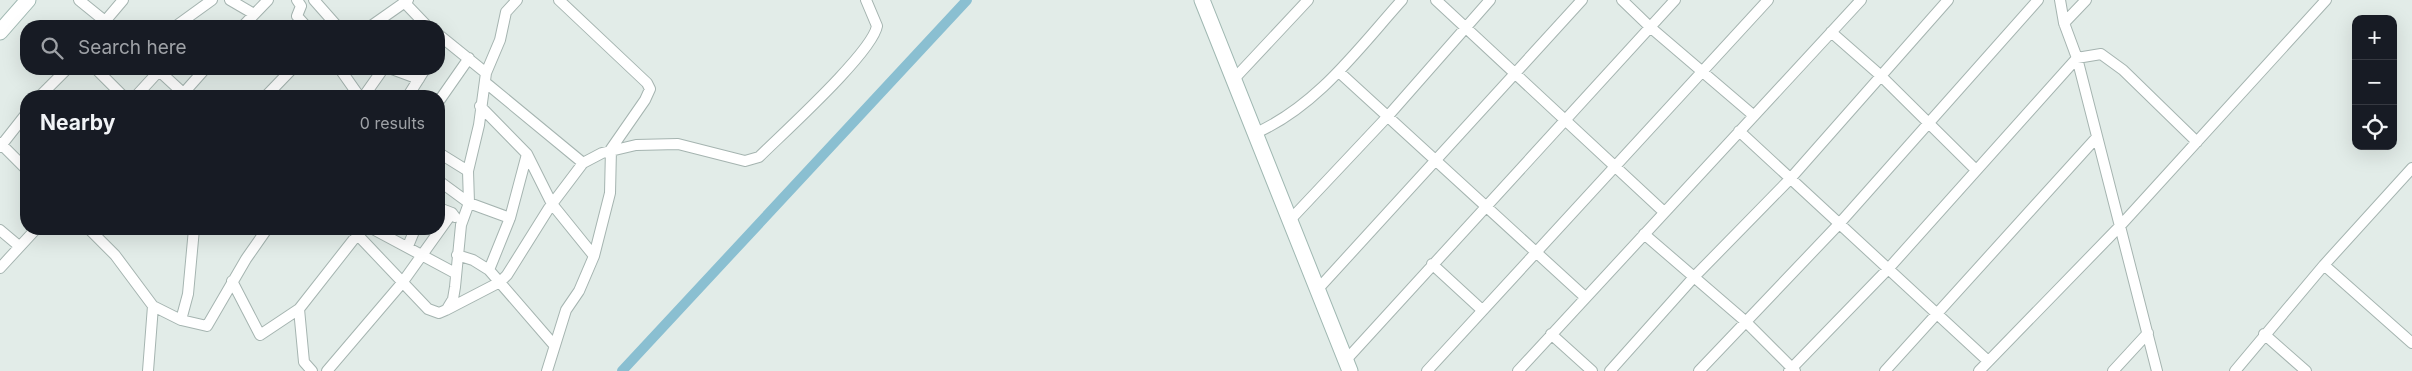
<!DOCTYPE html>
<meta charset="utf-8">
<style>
body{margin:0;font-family:Inter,sans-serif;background:#20242c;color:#f1f3f6}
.controls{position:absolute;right:15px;top:15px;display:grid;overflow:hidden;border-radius:10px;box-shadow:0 5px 20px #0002}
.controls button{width:45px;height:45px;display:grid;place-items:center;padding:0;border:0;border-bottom:1px solid #363941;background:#171b24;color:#f1f3f6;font:25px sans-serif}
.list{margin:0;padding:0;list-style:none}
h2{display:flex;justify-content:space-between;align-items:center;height:65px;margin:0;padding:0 20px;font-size:21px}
h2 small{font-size:16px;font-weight:400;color:#9ea1a6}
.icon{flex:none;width:28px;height:28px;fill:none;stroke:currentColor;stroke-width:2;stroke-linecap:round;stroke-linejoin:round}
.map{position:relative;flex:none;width:2412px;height:371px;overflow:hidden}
.search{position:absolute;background:#171b24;box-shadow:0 5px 20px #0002;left:20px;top:20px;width:425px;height:55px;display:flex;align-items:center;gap:12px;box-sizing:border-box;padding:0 18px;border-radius:20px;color:#9ea1a6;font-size:19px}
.panel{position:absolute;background:#171b24;box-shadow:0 5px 20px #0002;left:20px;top:90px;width:425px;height:145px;border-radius:20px}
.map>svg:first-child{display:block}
</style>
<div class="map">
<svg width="2412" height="371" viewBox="0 0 2412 371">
<rect width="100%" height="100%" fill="#e2ece8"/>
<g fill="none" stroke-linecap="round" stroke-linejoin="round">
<path stroke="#8abfd1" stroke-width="10" d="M 622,371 L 967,0"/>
<g stroke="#a5b4b0" stroke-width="12">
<path id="street" d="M 79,0 L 111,26
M 230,0 L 254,14
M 297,0 L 301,6 L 297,16 L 306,26
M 314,0 L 337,26
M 1436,0 L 1664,212
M 1622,0 L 1650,27 L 1753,115
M 2060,0 L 2064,23 L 2077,58 L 2157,371
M 405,3 L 427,26
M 2064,23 L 2086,0
M 101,26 L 123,0
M 176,26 L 212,0
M 243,26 L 268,0
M 371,26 L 408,0
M 1831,32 L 1880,75 L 1976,170
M 439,35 L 486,73
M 96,69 L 123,96
M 157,69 L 183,93
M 340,69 L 359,96
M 392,69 L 419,79
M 1339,72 L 1585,297
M 1234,79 L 1308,0
M 486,83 L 583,163
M 40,96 L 67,69
M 136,96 L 159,71
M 181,96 L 205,69
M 266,96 L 292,69
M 364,96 L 383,69
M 408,96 L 425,69
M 439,101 L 469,58
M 480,106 L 527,154 L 552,204 L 594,256
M 1739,131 L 1988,361
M 1256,133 C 1318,105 1358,49 1402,0
M 0,143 L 26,169
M 0,147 L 26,114
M 439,153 L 468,171
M 439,181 L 469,203 L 510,218
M 439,208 L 452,213 L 455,217
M 1290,220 L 1388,116 L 1490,0
M 89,229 L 115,255 L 153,306 L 181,320 L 207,326 L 246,259 L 267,229
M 352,229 L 428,309 L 439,313 L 446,310 L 500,282 L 507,275 L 549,208 L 583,163 L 602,153 L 636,145 L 678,144 L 745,161 L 759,157 C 783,133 872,53 877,26 L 866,0
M 373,229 L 455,273
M 0,230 L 19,246
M 1644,234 L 1745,321 L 1795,371
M 408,246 L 415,229
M 457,255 L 473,260 L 489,270 L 554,345
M 1432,264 L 1482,310
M 2324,265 L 2412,343
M 0,268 L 36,229
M 489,270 L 510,218 L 527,154
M 232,281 L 260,335 L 299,309 L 361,230
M 1318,289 L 1582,0
M 299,309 L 304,362 L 312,371
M 447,309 L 453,299 L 455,287 L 461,225 L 469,203 L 468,171 L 479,125 L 486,73 L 500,40 L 506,12 L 517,0
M 181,320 L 188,294 L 194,229
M 1551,334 L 1592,371
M 2264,334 L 2306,371
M 1346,360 L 1675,0
M 148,371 L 153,306
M 327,371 L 402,283 L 452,213
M 547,371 L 566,310 L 579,291 L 594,256 L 610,193 L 611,149 L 645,100 L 650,89 L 647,83 L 559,0
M 1427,371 L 1768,0
M 1518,371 L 1861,0
M 1610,371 L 1694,277 L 1790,179 L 1948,0
M 1699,371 L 1839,224 L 2038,0
M 1789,371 L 1889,268 L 2077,58 L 2101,54 L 2123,70 L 2197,142
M 1885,371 L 2097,137
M 1979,371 L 2121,225 L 2326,0
M 2113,371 L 2148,333
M 2235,371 L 2324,265 L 2412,168"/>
</g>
<g stroke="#a0b8b2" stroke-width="17">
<path id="secondary" d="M 1202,0 L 1350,371
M 0,32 L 28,0"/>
</g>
<use href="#street" stroke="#fff" stroke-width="10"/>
<use href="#secondary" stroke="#fff" stroke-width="15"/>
</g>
</svg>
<div class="controls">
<button>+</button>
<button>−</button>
<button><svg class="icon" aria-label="locate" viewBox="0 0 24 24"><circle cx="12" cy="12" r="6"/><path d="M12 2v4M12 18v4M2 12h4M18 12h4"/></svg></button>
</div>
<div class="search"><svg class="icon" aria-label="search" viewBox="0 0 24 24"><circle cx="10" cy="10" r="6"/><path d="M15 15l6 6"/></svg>Search here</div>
<section class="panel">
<h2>Nearby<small>0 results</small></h2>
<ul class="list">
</ul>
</section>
</div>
